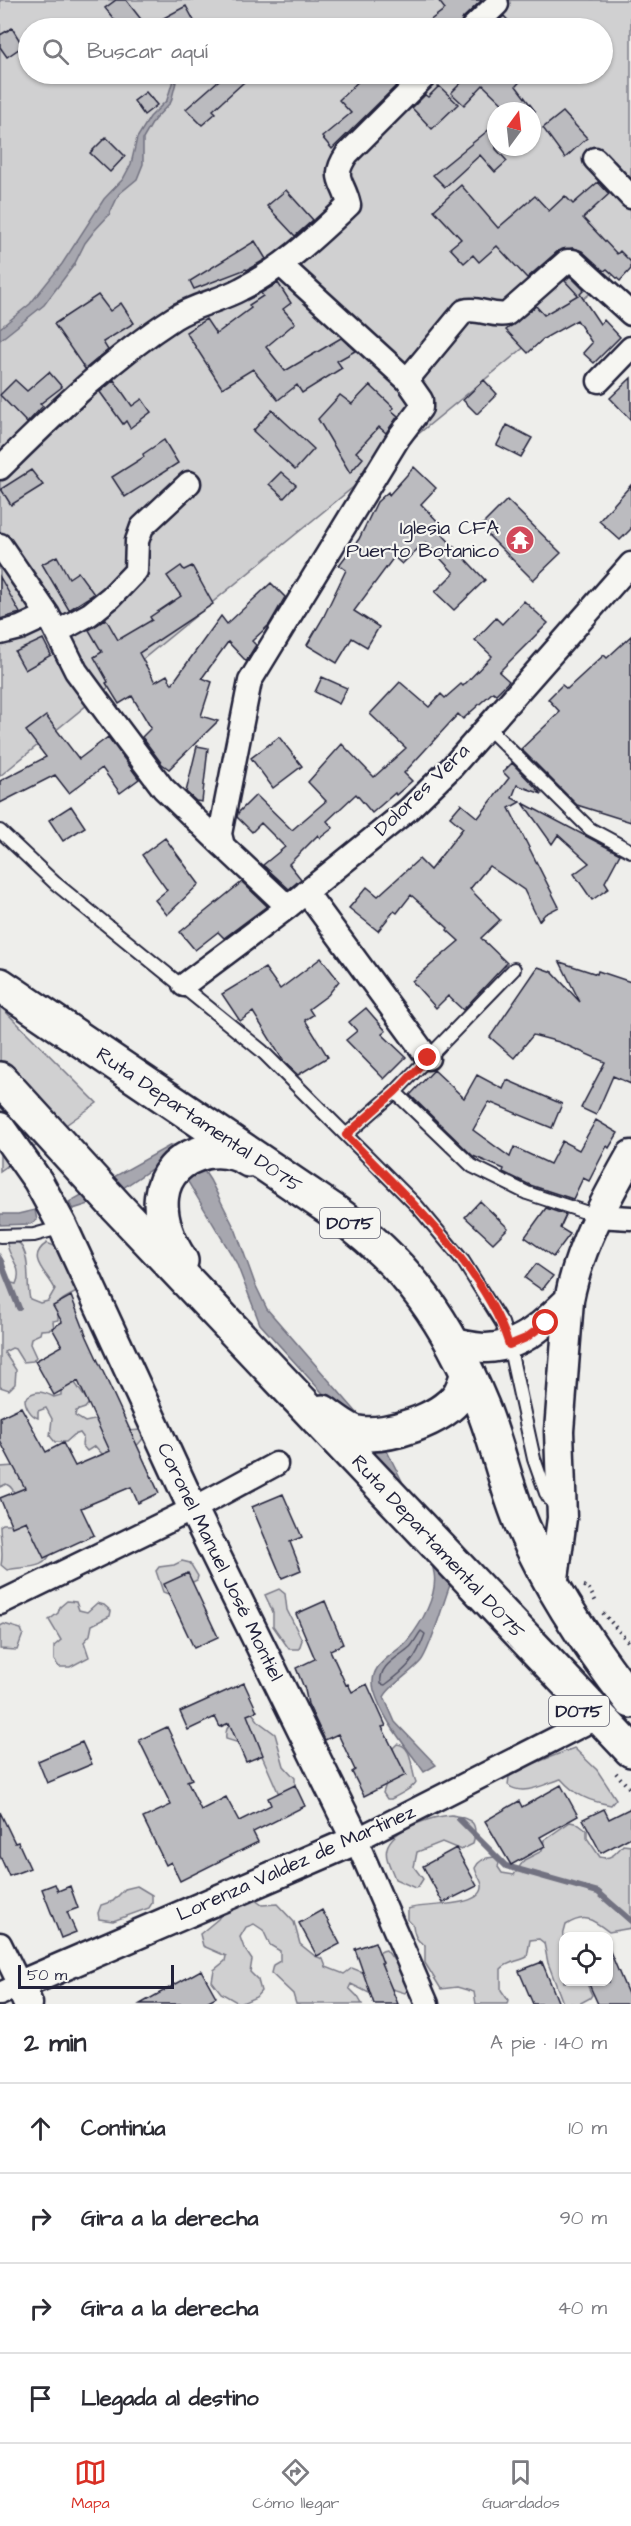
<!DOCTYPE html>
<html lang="es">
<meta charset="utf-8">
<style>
body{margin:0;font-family:"Architects Daughter",sans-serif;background:#f2f2f3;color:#2b2b33}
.controls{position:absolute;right:18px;bottom:18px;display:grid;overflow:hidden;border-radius:12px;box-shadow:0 2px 4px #0004}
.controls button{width:54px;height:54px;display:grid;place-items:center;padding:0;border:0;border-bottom:2px solid #e1e1e2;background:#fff;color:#2b2b33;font:30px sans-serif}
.compass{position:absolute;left:487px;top:102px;width:54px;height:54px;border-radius:50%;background:#fff;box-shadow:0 2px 4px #0004;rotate:15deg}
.scale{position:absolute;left:18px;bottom:15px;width:156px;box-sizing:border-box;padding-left:6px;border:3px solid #22223b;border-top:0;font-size:16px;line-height:21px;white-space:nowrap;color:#22223b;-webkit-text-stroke:4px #f6f6f2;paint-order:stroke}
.stop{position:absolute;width:18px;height:18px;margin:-14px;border:4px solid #d93025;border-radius:50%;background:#fff}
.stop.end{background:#d93025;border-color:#fff;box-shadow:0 2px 6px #0008}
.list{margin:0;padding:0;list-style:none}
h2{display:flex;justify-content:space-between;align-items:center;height:78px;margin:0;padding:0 24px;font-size:26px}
h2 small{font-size:20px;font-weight:400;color:#7c7c81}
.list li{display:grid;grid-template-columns:39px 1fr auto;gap:18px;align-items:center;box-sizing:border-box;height:90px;padding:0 24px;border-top:2px solid #e1e1e2}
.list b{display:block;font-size:22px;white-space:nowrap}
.list em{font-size:20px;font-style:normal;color:#7c7c81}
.icon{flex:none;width:33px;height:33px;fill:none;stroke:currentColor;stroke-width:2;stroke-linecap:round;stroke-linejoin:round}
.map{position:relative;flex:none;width:631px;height:2004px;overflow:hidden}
.search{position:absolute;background:#fff;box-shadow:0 2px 4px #0004;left:18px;right:18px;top:18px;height:66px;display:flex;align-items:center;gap:15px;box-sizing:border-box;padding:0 21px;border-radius:33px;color:#7c7c81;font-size:22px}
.sheet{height:438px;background:#fff}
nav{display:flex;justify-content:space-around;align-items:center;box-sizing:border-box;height:84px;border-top:2px solid #e1e1e2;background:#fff;font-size:16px;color:#7c7c81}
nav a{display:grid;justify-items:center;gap:3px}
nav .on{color:#d93025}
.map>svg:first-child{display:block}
</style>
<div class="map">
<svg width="631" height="2004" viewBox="0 0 631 2004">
<rect width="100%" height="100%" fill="#eeeeeb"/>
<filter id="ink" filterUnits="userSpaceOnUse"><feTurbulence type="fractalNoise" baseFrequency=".0167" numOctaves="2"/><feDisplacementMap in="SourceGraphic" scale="12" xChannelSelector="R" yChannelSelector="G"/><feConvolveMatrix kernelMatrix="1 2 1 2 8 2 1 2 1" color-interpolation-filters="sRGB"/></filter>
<g filter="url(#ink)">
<path fill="#d0d0d1" stroke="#797986" stroke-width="1.5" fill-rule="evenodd" d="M 0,0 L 631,0 L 631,260 L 0,776 ZM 28,28 L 602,28 L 602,74 L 28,74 ZM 496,111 L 532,111 L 532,147 L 496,147 Z
M 0,1006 L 97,1103 L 0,1171 Z
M 11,1238 C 34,1246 25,1282 30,1299 L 40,1303 L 48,1301 L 55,1289 C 48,1273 24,1258 47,1243 L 57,1247 L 80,1290 C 60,1302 58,1296 58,1320 L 53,1321 L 54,1329 L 41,1330 L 40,1334 L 31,1338 L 30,1344 L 36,1357 L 33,1361 L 23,1362 L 15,1349 L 12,1348 L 4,1352 L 16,1370 L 15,1384 L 9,1390 L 0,1387 L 0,1255 L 4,1262 L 8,1282 L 16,1284 C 24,1267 8,1258 7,1243 Z
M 75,1383 L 89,1403 L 85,1408 L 76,1411 L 75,1416 L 85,1422 L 98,1419 L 128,1431 L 140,1430 L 144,1436 C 138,1451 118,1454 104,1456 L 95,1446 L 87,1451 L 82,1445 L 83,1437 L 80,1433 L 74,1435 L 66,1442 L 55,1442 L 50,1436 L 52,1419 L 46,1408 L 38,1411 L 38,1418 C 31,1416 25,1406 25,1399 C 35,1388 44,1392 54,1397 L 61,1395 L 61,1388 Z
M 20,1461 L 52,1550 C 45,1572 25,1565 7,1570 L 1,1565 C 4,1553 0,1539 0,1526 L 3,1524 L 11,1524 C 13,1510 21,1491 6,1484 L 0,1487 L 0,1467 L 15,1466 Z
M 182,1561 L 190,1563 L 198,1576 L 197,1580 L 168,1594 L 163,1592 L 156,1571 L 159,1567 L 174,1565 Z
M 279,1589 L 285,1594 L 287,1610 L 302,1640 L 299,1649 L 289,1649 L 273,1626 L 273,1612 L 265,1595 Z
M 67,1601 L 76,1602 L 79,1610 L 87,1612 L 97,1603 L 104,1605 L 111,1611 L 110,1616 L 92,1625 L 90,1635 L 84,1642 L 89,1657 L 70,1667 L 59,1667 L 54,1660 L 54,1646 L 61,1640 L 49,1620 L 58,1613 L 60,1607 Z
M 4,1624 L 21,1629 L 23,1634 L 17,1650 L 0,1649 L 0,1626 Z
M 250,1710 L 259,1722 L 275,1734 L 284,1766 L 295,1778 L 295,1790 L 288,1794 L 278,1792 L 259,1749 L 226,1739 C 224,1722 238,1718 250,1710 Z
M 397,1744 C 414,1746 410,1769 416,1782 C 414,1787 397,1796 391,1799 L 387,1799 L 383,1793 L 395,1756 L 393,1748 Z
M 574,1748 L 597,1770 L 616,1799 L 611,1805 C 589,1801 576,1796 561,1779 C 545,1784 522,1797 508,1785 L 509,1777 L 514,1771 Z
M 452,1815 C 472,1819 479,1822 473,1844 L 461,1850 L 442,1842 L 417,1852 L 414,1867 L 423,1879 L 418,1887 L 415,1888 L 395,1879 C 392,1869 384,1858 387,1848 C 392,1828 435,1816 452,1815 Z
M 570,1822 L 579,1824 L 587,1830 L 587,1838 L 600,1857 C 611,1860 616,1853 623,1845 L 631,1846 L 631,1928 L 609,1932 C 592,1919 585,1913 566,1925 L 563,1936 L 564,1982 L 586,1982 L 592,1995 L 590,1998 L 579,2004 L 563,2003 L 548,1963 L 544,1943 L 539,1939 L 530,1940 L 527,1957 C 518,1962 508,1961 501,1969 L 501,1990 L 508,2000 L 507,2004 L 476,2004 L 474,1992 L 457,1987 L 441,1989 L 425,1963 L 425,1945 C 416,1941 414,1934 413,1925 L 408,1920 L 408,1909 C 422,1903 485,1909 482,1885 C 481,1879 476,1874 475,1868 C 480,1858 490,1856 500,1858 L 498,1867 L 502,1873 L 514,1875 L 524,1860 L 542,1851 L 544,1840 Z
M 137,1886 L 152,1895 L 152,1903 L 149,1908 L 113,1921 L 99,1919 L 98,1913 L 101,1905 L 113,1901 L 125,1889 Z
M 248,1895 L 262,1905 L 277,1904 L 294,1922 L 300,1944 L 315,1956 L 323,1959 L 326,1967 L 344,1974 L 352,1968 L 367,1974 C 372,1964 374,1952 386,1950 C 393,1958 406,1978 409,1988 L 405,1993 L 389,1988 L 373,1995 L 351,1984 L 349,1988 L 358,1997 L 362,2004 L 296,2004 L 293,1994 L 271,1973 L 273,1965 L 280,1961 L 280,1951 L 270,1945 L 263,1930 L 254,1924 L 246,1927 L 240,1937 L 244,1948 L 252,1960 L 250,1972 L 258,1980 L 261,1991 L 256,1997 L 240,2004 L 221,1993 L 212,1981 L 214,1970 L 225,1961 L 226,1956 L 203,1946 L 200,1934 L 218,1919 L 225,1908 Z"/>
<path fill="#a7a7af" stroke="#727281" stroke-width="1.5" d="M 173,80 L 176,82 L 171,102 L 154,120 L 143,139 L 143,164 L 137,179 L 119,194 L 109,215 L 95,230 L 85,243 L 74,265 L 44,305 L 0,340 L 0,328 L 30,304 L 62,264 L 104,199 L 123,179 L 131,164 L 137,138 L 150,117 L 167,100 Z
M 171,1145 L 185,1147 L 195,1157 L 210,1180 L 236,1231 L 255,1284 L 267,1309 L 359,1415 L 348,1421 L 260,1324 L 236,1262 L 181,1170 L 164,1164 L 153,1168 L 108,1198 L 73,1209 L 69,1202 Z
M 35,1210 L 37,1220 L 30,1224 L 0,1225 L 0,1214 L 18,1214 Z
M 384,1445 L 449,1575 L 450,1585 C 443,1603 431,1648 421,1661 C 411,1673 389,1686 384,1697 L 395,1722 L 436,1765 L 424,1772 C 406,1746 383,1721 374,1690 C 367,1663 396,1655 408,1640 C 421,1624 438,1595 434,1573 C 432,1561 419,1524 412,1513 C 409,1507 402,1502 397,1496 C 388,1482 381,1466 373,1451 Z"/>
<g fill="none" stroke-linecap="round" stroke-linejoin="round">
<path stroke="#575769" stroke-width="1.5" d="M 421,1631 L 425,1634 C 416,1660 407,1669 385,1685 L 381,1684 C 378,1665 398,1658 410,1647 C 414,1643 417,1636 421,1631 Z"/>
<path stroke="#727281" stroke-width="6" d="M 0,1260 L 19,1308
M 459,1819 L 506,1866 L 598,1892 L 631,1921"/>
</g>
<path fill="#bbbbbf" stroke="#22223b" stroke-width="1.5" d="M 116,0 L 126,0 L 147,27 L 186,6 L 198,28 L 121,28 L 105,8 Z
M 438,0 L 482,0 L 463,18 L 459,28 L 420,28 L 445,9 Z
M 504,16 L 515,28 L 491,28 Z
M 12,28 L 23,46 L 7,57 L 0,47 L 0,35 Z
M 226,74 L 253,74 L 213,110 L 216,113 L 202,125 L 186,109 Z
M 366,74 L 389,74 L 399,83 L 332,149 L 322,137 L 351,113 L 339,100 Z
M 470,74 L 527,74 L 516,86 L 535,111 L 510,111 L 483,85 L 464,105 L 451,93 Z
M 439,86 L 458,104 L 432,129 L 412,108 L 425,95 L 428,97 Z
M 146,92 L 157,105 L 144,115 L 134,101 Z
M 563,112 L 587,138 L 565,158 L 543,128 Z
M 496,124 L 496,149 L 507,161 L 495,172 L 480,155 L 445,187 L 433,175 Z
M 106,137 L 125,156 L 110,172 L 90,153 Z
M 598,182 L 609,194 L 583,218 L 617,254 L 620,251 L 631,262 L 631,269 L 620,281 L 607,269 L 604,271 L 582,251 L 573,248 L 558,251 L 527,278 L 497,246 L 479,262 L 473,255 L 464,263 L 450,248 L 461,239 L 434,210 L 461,185 L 498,228 L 535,196 L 549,211 L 565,196 L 573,204 Z
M 286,190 L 313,220 L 295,236 L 267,206 Z
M 255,241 L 266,259 L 247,270 L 246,269 L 194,289 L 190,281 Z
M 570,276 L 584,290 L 580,294 L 600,324 L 604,320 L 620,337 L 594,363 L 583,353 L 592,343 L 577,320 L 543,339 L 528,353 L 506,330 L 536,306 L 544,315 L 578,295 L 565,281 Z
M 278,283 L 291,303 L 283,309 L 295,323 L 266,347 L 285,371 L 341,338 L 355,351 L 337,361 L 342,368 L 302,393 L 297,385 L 278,400 L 253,369 L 222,388 L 186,332 L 206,319 L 216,334 L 251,308 L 249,305 L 263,296 L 261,293 Z
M 98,295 L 110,311 L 121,303 L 134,323 L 103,342 L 108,350 L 85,369 L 54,324 Z
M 49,372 L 62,387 L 40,404 L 43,406 L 27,423 L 0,395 L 15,380 L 27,391 Z
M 631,378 L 631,420 L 610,398 Z
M 114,380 L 132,406 L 142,399 L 151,412 L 130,428 L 126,421 L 123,424 L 100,392 Z
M 484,380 L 497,394 L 477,414 L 463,400 Z
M 370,385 L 394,408 L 391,410 L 398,416 L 386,433 L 379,427 L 356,452 L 363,458 L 350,473 L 318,419 L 340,395 L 352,404 Z
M 272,410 L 314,449 L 295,470 L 253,431 Z
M 507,425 L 532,438 L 521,457 L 497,445 Z
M 164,440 L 178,463 L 125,497 L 112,477 L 144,457 L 143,454 Z
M 414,467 L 436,488 L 421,504 L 446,530 L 442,534 L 485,580 L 454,610 L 435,592 L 454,573 L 425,542 L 402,564 L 394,557 L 354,611 L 379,627 L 367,647 L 352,638 L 337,663 L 307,645 L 323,618 L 346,570 L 339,565 L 359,539 L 377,502 L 388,492 L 389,495 Z
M 31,470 L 43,485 L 11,505 L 1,489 Z
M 281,472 L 296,485 L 284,498 L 269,484 Z
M 631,485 L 631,529 L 620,540 L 599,521 Z
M 507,500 L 561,553 L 533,580 L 480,527 Z
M 57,556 L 69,578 L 78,572 L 94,594 L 69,610 L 42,564 Z
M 181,566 L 184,570 L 192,566 L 213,604 L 139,653 L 155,682 L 167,675 L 172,684 L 221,616 L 227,624 L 271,583 L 285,597 L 269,625 L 252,641 L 256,645 L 246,661 L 228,642 L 202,678 L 212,682 L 201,716 L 218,721 L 169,769 L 162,764 L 142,737 L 151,728 L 132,696 L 119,704 L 106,683 L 108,682 L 94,657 L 102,652 L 89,630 L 106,619 L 118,640 L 152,620 L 150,617 L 181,596 L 167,576 Z
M 0,577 L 20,613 L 0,619 Z
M 524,601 L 548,623 L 499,672 L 509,681 L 496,694 L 493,692 L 463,719 L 458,714 L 404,773 L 412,781 L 396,795 L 395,793 L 372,813 L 356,794 L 327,821 L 333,828 L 320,838 L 318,835 L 289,864 L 301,879 L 289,889 L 263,865 L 285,847 L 261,823 L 252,832 L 237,817 L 238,813 L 256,795 L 292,830 L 326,801 L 308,782 L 342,744 L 374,777 L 406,748 L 370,714 L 400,682 L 429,707 L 441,694 L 445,698 L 461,684 L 463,686 L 492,656 L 475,640 L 496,618 L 502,624 Z
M 631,636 L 631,822 L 577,805 L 521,749 L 560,712 L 548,699 L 562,685 L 567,689 L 604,655 L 607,658 Z
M 43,639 L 51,655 L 25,670 L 15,652 Z
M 322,677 L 347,688 L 339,704 L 315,692 Z
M 46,716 L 79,759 L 108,737 L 139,779 L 120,793 L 102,768 L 69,793 L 55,775 L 0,803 L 0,781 L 46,757 L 26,731 Z
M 279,737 L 302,766 L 273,788 L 251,758 Z
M 197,746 L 208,748 L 202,802 L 196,801 L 186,792 Z
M 512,763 L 542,794 L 517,785 L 512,798 L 520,802 L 509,808 L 559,907 L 545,914 L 539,921 L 524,890 L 489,866 L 470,889 L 500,920 L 481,938 L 507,963 L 463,1010 L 448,996 L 436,1008 L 412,981 L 459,941 L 447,930 L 448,928 L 411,895 L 397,913 L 394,911 L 378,931 L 349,908 L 367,887 L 378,896 L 419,859 L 430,870 L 463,828 L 450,817 L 461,804 L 478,818 L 509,778 L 503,772 Z
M 523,803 L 620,854 L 605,882 L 609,888 L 592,900 L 574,874 L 589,863 L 558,835 L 552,844 Z
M 71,806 L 85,827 L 63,841 L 49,820 Z
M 165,838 L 199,884 L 167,915 L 155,900 L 167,890 L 142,855 Z
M 242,882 L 267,906 L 224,938 L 218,932 L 195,950 L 180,932 Z
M 321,958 L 339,981 L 328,995 L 309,1009 L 313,1015 L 305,1020 L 328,1057 L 298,1075 L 284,1062 L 253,1012 L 240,1021 L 222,994 L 265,968 L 280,989 Z
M 560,962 L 597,974 L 598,971 L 631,982 L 631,1084 L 613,1076 L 596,1115 L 581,1108 L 605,1062 L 559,1042 L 533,1035 L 514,1058 L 490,1037 L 538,967 L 552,972 L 580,1002 Z
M 366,1008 L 386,1031 L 382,1034 L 406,1057 L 384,1079 L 346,1040 L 357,1031 L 349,1022 Z
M 434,1070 L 464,1098 L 477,1075 L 503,1089 L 507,1080 L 562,1104 L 552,1128 L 489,1102 L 473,1130 L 510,1157 L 514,1147 L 550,1164 L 562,1141 L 579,1150 L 596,1120 L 618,1133 L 609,1148 L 607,1146 L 589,1181 L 583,1178 L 573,1199 L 530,1185 L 503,1172 L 504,1169 L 473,1156 L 410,1095 Z
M 480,1201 L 508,1228 L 493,1243 L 465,1217 Z
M 546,1208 L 566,1215 L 560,1228 L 570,1234 L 553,1257 L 525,1237 Z
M 536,1264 L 553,1276 L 542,1290 L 525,1278 Z
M 71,1296 L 87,1337 L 159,1493 L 138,1503 L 131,1487 L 81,1508 L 94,1535 L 44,1558 L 26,1521 L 12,1527 L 0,1498 L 25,1488 L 0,1441 L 0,1417 L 21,1407 L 46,1452 L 63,1443 L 75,1466 L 110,1451 L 78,1381 L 54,1395 L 35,1361 L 62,1346 L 52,1328 L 62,1322 L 53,1306 Z
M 283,1494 L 302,1537 L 290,1542 L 301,1570 L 282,1578 L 252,1507 Z
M 188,1573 L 218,1637 L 194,1648 L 164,1584 Z
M 325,1601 L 343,1644 L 330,1650 L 346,1685 L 348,1684 L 352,1692 L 367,1684 L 386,1726 L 382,1727 L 406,1775 L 364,1796 L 352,1772 L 355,1770 L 338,1734 L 325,1740 L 308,1704 L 305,1690 L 296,1668 L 315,1659 L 296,1614 Z
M 244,1683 L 257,1711 L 247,1715 L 263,1755 L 246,1762 L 229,1723 L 220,1727 L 215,1717 L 188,1730 L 180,1712 Z
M 167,1727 L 192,1779 L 187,1781 L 201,1810 L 226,1797 L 239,1821 L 271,1805 L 268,1798 L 295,1785 L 305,1806 L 253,1832 L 258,1842 L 180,1881 L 171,1862 L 166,1865 L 143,1818 L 171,1805 L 139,1740 Z
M 82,1742 L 92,1764 L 47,1783 L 38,1761 Z
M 561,1785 L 578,1816 L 540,1837 L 545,1846 L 511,1865 L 485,1821 L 519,1801 L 522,1807 Z
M 631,1808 L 631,1837 L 601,1853 L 583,1819 L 604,1809 L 609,1819 Z
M 0,1812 L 15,1843 L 18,1842 L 30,1868 L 9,1876 L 0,1856 Z
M 456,1848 L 477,1886 L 443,1903 L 423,1866 Z
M 55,1884 L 58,1891 L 70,1886 L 78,1908 L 67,1912 L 76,1932 L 61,1938 L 42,1889 Z
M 322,1910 L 340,1944 L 317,1956 L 299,1923 Z
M 375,1942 L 383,1963 L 381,1963 L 398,2004 L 374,2004 L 355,1949 Z
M 609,1949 L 631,2001 L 631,2004 L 598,2004 L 588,1982 L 609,1982 Z
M 542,1962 L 551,1984 L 559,2004 L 533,2004 L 519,1971 Z
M 201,1970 L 216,1997 L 203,2004 L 140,2004 Z"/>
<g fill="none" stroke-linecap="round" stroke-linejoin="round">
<g stroke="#22223b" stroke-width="16">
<path id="service" d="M 486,726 L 590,829 L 631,851
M 0,831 L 55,883 L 262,1051 L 417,1206 L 463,1261 L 502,1323 L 509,1345 L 534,1459 L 546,1493 L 555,1507
M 395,1092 L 472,1166 L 527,1193 L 597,1216
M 346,1135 L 395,1092 L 514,969
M 0,1236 L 34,1235 L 63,1227"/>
</g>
<g stroke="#22223b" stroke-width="27">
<path id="minor" d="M 472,28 L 497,4
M 595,159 L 631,197
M 281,265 L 407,380 L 421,400 L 421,408 L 399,437 L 250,681 L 220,834 L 223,846 L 288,907
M 407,380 L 464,311 C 478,307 492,317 507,314 L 567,261 L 573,261 L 631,314
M 599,381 L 631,348
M 0,468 C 55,414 109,360 174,318 C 194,305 219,301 241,289 C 283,268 315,237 349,205 C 344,181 330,179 347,154 L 427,74
M 0,545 L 48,615 L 76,671 L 109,716 L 163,788 L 223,846
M 57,632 L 90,614 L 111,597 L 136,571 L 137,541 L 142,527 L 189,483
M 0,633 L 20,628 L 48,615
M 306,892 L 428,1058
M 184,985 L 288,907 L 409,809 L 452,767 L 631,564
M 597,1216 L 631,1218
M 0,1603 L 193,1509 L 276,1464
M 0,1944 L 20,1985 L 0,1994
M 427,2004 L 356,1840 L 588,1722"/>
</g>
<g stroke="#22223b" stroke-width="33">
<path id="tertiary" d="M 0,1127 L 38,1181 L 63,1227 L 193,1509 L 356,1840 L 20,1985 L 28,2004
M 454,1343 C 464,1345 476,1348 486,1348 C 522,1347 545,1323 569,1300
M 553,1586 L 562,1518 L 559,1431 L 569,1300 C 579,1247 605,1201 631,1155"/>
</g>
<g stroke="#22223b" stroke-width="38">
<path id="trunk" d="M 0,985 L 335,1212 C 409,1265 448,1323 482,1406 C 498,1445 506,1488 523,1527 C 550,1589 590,1648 631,1701
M 0,1079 L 117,1207 L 631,1750
M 181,1261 C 154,1222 148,1166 205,1152 C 221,1149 235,1151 249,1160
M 323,1412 C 332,1418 347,1431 358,1433 C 387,1438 442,1420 459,1395 C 463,1389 465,1381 468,1374"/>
</g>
<path stroke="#22223b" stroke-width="4" stroke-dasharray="1.5 4.5" stroke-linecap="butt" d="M 584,1586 L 588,1587 L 596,1602
M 603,1613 L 631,1645
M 616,1773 L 631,1790"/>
<use href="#service" stroke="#f6f6f2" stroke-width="12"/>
<use href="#minor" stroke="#f6f6f2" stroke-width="22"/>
<use href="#tertiary" stroke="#f6f6f2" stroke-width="28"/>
<use href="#trunk" stroke="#f6f6f2" stroke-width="33"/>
</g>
</g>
<g fill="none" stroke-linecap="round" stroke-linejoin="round" filter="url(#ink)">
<path stroke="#d93025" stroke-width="8" d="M 428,1058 L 395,1092 L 346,1135 C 403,1194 484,1265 509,1345 L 526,1338 L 546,1323"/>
</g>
<defs>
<g id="temple-disc" transform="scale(1.5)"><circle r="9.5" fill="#d1495b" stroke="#f6f6f2"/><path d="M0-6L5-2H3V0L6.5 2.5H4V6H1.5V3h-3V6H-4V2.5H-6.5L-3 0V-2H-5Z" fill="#fff"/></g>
</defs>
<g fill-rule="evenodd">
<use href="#temple-disc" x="520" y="540"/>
</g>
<g text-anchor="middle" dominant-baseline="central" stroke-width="4.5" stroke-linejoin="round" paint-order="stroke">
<g fill="#f6f6f2" stroke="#626272" stroke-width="1.5">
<rect x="320" y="1208" width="60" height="30" rx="4.5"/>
<rect x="549" y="1696" width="60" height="30" rx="4.5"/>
</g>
<g font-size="18" font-weight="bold" fill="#22223b">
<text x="350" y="1223">D075</text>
<text x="579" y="1711">D075</text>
</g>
<g font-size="20" fill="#22223b" stroke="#f6f6f2" text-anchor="end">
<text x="499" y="528">Iglesia CFA<tspan x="499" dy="23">Puerto Botanico</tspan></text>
</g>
<g font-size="20" fill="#22223b" stroke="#f6f6f2">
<text transform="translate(422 790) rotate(-44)">Dolores Vera</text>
<text transform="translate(199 1120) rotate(34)">Ruta Departamental D075</text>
<text transform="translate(438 1547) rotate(47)">Ruta Departamental D075</text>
<text transform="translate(220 1562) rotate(64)">Coronel Manuel José Montiel</text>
<text transform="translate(296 1863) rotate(-24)">Lorenza Valdez de Martinez</text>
</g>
</g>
</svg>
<div class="controls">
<button><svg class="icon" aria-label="locate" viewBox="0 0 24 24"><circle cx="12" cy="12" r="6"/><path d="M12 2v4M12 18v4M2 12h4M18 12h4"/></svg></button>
</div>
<svg class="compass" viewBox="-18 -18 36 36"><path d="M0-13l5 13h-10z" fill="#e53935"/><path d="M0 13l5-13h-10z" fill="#7c7c81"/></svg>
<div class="scale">50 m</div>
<div class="stop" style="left:546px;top:1323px"></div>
<div class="stop end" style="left:428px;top:1058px"></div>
<div class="search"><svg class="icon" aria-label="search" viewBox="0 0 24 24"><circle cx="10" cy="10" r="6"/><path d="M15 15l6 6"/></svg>Buscar aquí</div>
</div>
<section class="sheet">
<h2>2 min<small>A pie · 140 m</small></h2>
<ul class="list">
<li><svg class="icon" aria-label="ahead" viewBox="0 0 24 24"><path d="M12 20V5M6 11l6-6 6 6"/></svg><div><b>Continúa</b></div><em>10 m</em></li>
<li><svg class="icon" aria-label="right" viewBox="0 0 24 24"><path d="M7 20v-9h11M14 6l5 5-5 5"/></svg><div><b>Gira a la derecha</b></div><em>90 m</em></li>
<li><svg class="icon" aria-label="right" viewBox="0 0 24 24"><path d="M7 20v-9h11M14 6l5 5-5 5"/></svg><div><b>Gira a la derecha</b></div><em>40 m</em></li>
<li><svg class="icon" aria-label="arrive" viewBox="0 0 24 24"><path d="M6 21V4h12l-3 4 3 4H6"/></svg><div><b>Llegada al destino</b></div></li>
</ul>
</section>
<nav>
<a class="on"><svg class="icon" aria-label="map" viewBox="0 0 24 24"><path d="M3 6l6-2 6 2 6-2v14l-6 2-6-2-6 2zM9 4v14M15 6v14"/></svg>Mapa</a>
<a><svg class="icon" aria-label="directions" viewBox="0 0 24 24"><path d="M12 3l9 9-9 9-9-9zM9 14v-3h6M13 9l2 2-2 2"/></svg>Cómo llegar</a>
<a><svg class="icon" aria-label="saved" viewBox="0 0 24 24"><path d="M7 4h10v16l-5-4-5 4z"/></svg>Guardados</a>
</nav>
